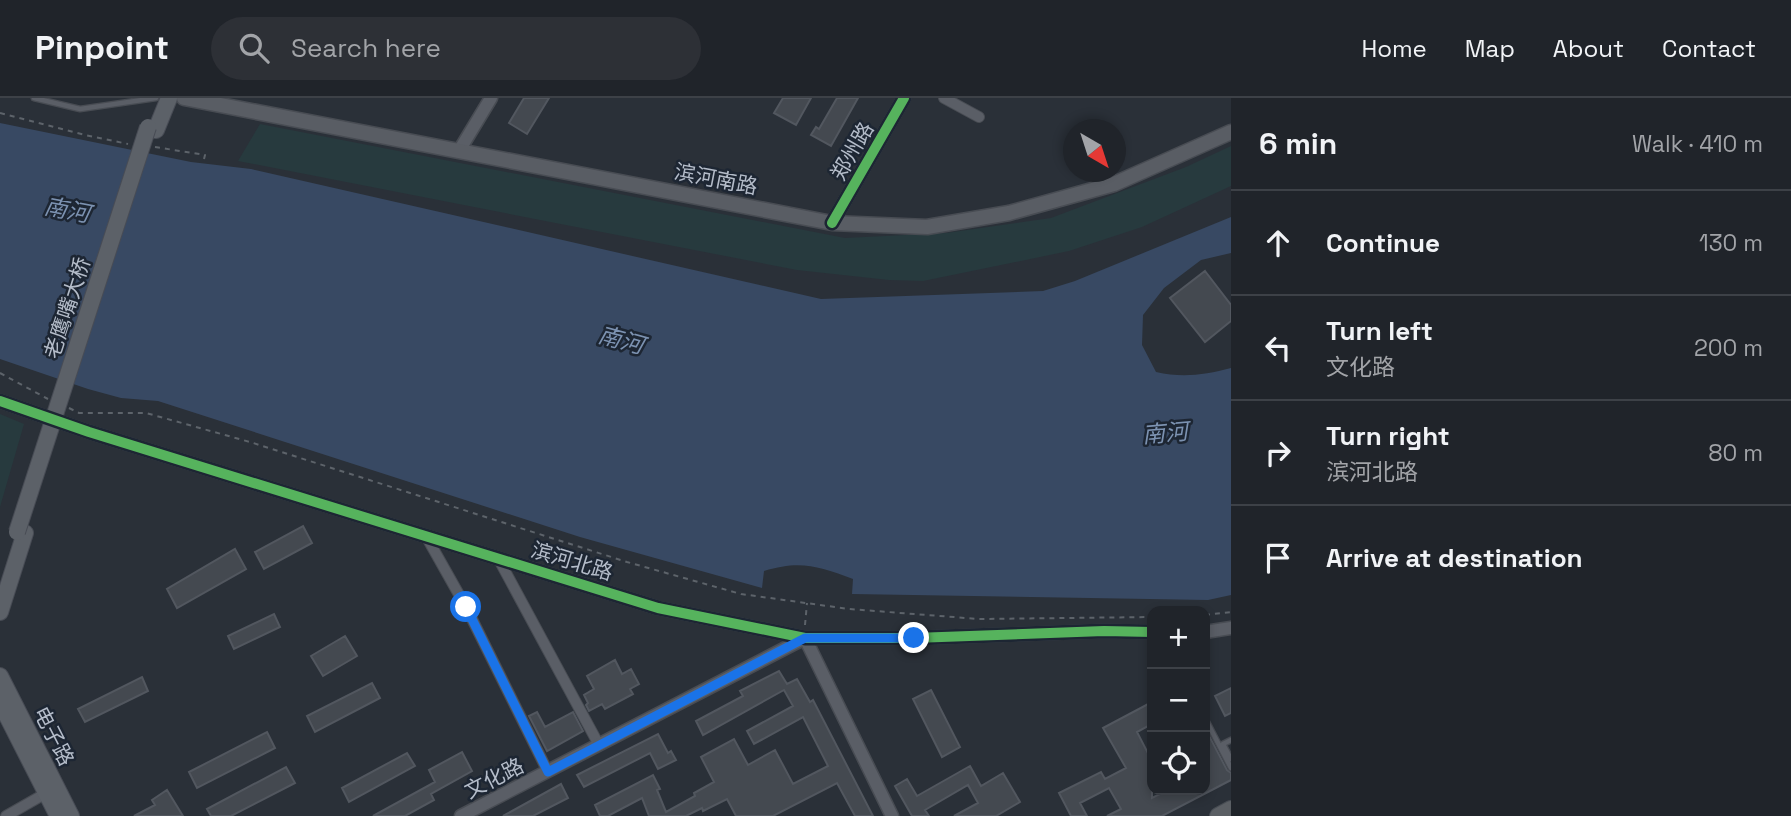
<!DOCTYPE html>
<meta charset="utf-8">
<style>
body{margin:0;font-family:"Space Grotesk","Noto Sans SC",sans-serif;background:#2d3036;color:#f1f3f6}
.controls{position:absolute;right:21px;bottom:21px;display:grid;overflow:hidden;border-radius:14px;box-shadow:0 4px 10px #0003}
.controls button{width:63px;height:63px;display:grid;place-items:center;padding:0;border:0;border-bottom:2px solid #3d4147;background:#20242a;color:#f1f3f6;font:35px sans-serif}
.compass{position:absolute;left:1063px;top:21px;width:63px;height:63px;border-radius:50%;background:#20242a;box-shadow:0 4px 10px #0003;rotate:141deg}
.stop{position:absolute;width:21px;height:21px;margin:-16px;border:5px solid #1a73e8;border-radius:50%;background:#fff}
.stop.end{background:#1a73e8;border-color:#fff;box-shadow:0 2px 7px #0008}
.list{margin:0;padding:0;list-style:none}
h2{display:flex;justify-content:space-between;align-items:center;height:91px;margin:0;padding:0 28px;font-size:30px}
h2 small{font-size:23px;font-weight:400;color:#a2a4a8}
.list li{display:grid;grid-template-columns:46px 1fr auto;gap:21px;align-items:center;box-sizing:border-box;height:105px;padding:0 28px;border-top:2px solid #3d4147}
.list b{display:block;font-size:26px;white-space:nowrap}
.list p{margin:0;font-size:23px;white-space:nowrap;color:#a2a4a8}
.list em{font-size:23px;font-style:normal;color:#a2a4a8}
.icon{flex:none;width:38px;height:38px;fill:none;stroke:currentColor;stroke-width:2;stroke-linecap:round;stroke-linejoin:round}
.map{position:relative;flex:none;width:1231px;height:718px;overflow:hidden}
header{display:flex;align-items:center;gap:42px;box-sizing:border-box;height:98px;padding:0 35px;background:#20242a;border-bottom:2px solid #3d4147}
header strong{font-size:33px}
nav{display:flex;gap:38px;margin-inline-start:auto;font-size:24px}
.search{width:490px;height:63px;background:#2d3036;display:flex;align-items:center;gap:18px;box-sizing:border-box;padding:0 24px;border-radius:38px;color:#a2a4a8;font-size:26px}
main{display:flex}
aside{flex:1;background:#20242a}
.map>svg:first-child{display:block}
</style>
<header>
<strong>Pinpoint</strong>
<div class="search"><svg class="icon" aria-label="search" viewBox="0 0 24 24"><circle cx="10" cy="10" r="6"/><path d="M15 15l6 6"/></svg>Search here</div>
<nav><a>Home</a><a>Map</a><a>About</a><a>Contact</a></nav>
</header>
<main>
<div class="map">
<svg width="1231" height="718" viewBox="0 0 1231 718">
<rect width="100%" height="100%" fill="#2a3038"/>
<path fill="#273a3e" d="M 260,26 L 845,140 L 946,135 L 1051,120 L 1186,69 L 1231,48 L 1231,88 L 1142,129 L 1069,153 L 923,183 L 889,182 L 797,172 L 238,63 Z
M 0,316 L 24,326 L 0,409 Z"/>
<path fill="#384963" d="M 0,25 L 191,64 L 251,71 L 821,201 L 1043,193 L 1075,183 L 1231,119 L 1231,155 L 1201,162 L 1164,190 L 1143,217 L 1142,247 L 1156,274 C 1182,280 1205,277 1231,270 L 1231,497 L 1208,502 L 852,496 L 853,481 C 818,468 800,462 764,473 L 762,490 L 580,439 L 158,303 L 121,300 L 88,291 L 0,261 Z"/>
<path fill="#444950" stroke="#52575f" stroke-width="2" d="M 524,0 L 549,0 L 527,36 L 509,25 Z
M 783,0 L 811,0 L 796,27 L 774,15 Z
M 837,0 L 858,0 L 831,48 L 811,37 L 816,29 L 819,31 Z
M 1205,173 L 1231,207 L 1231,223 L 1205,244 L 1170,200 Z
M 303,428 L 312,445 L 264,471 L 255,454 Z
M 235,451 L 246,471 L 177,510 L 167,491 Z
M 274,516 L 280,529 L 234,551 L 228,538 Z
M 345,538 L 357,558 L 323,578 L 311,558 Z
M 615,562 L 622,576 L 631,571 L 639,586 L 630,591 L 633,596 L 605,611 L 602,606 L 589,613 L 586,607 L 588,605 L 584,597 L 594,591 L 587,578 Z
M 779,573 L 787,586 L 797,581 L 810,604 L 813,602 L 873,718 L 855,718 L 837,685 L 773,718 L 736,718 L 727,701 L 703,713 L 702,710 L 686,718 L 649,718 L 642,700 L 608,718 L 600,718 L 595,707 L 653,677 L 660,691 L 657,692 L 666,714 L 695,698 L 694,695 L 714,684 L 701,659 L 734,641 L 748,667 L 775,652 L 793,686 L 828,668 L 803,619 L 754,646 L 747,633 L 793,608 L 784,592 L 703,637 L 696,623 L 743,598 L 740,593 Z
M 142,579 L 148,593 L 85,624 L 78,611 Z
M 372,585 L 380,600 L 315,634 L 307,618 Z
M 1231,590 L 1231,615 L 1225,618 L 1215,598 Z
M 931,592 L 960,649 L 942,659 L 913,601 Z
M 1152,604 L 1152,626 L 1137,634 L 1152,663 L 1152,700 L 1168,692 L 1205,692 L 1205,630 L 1227,672 L 1231,675 L 1231,682 L 1162,718 L 1107,718 L 1121,711 L 1109,690 L 1080,705 L 1087,718 L 1071,718 L 1059,695 L 1101,674 L 1105,681 L 1126,670 L 1103,630 Z
M 537,614 L 545,629 L 573,614 L 583,633 L 547,653 L 529,618 Z
M 267,634 L 275,650 L 197,690 L 189,674 Z
M 658,636 L 668,655 L 671,653 L 676,662 L 658,671 L 650,655 L 584,689 L 577,677 Z
M 462,654 L 472,673 L 431,696 L 434,702 L 405,718 L 373,718 L 435,684 L 429,672 Z
M 407,655 L 415,668 L 349,704 L 342,690 Z
M 970,668 L 981,688 L 1003,675 L 1020,704 L 996,718 L 954,718 L 978,705 L 968,687 L 925,712 L 929,718 L 912,718 L 895,688 L 907,681 L 917,698 Z
M 286,669 L 295,685 L 231,718 L 211,718 L 207,711 Z
M 561,686 L 568,700 L 533,718 L 503,718 Z
M 167,692 L 183,718 L 134,718 L 155,707 L 152,702 Z"/>
<g fill="none" stroke-linecap="round" stroke-linejoin="round">
<g stroke="#484c53" stroke-width="7">
<path id="service" d="M 34,0 L 80,11 L 156,0
M 1205,620 L 1231,670
M 1231,642 L 1223,646 L 1231,661"/>
</g>
<g stroke="#484c53" stroke-width="12">
<path id="minor" d="M 944,0 L 979,19
M 426,438 L 466,509 L 548,674
M 498,460 L 599,647
M 6,718 L 48,694"/>
</g>
<g stroke="#484c53" stroke-width="15">
<path id="tertiary" d="M 459,53 L 491,0
M 832,125 L 904,0
M 0,303 L 89,334 L 658,510 L 805,540 L 914,540 L 1104,533 L 1152,534
M 1205,534 L 1231,530
M 461,718 L 805,540 L 892,718"/>
</g>
<g stroke="#484c53" stroke-width="17">
<path id="secondary" d="M 184,0 L 832,125 L 927,129 L 1009,115 L 1114,86 L 1231,34"/>
</g>
<g stroke="#484c55" stroke-width="18">
<path id="primary" d="M 156,32 L 169,0
M 0,514 L 25,435
M 0,578 L 71,718
M 0,604 L 58,718"/>
</g>
<g stroke="#474c53" stroke-width="18">
<path id="trunk" d="M 1218,718 L 1231,711"/>
</g>
<path stroke="#5d636a" stroke-width="2" stroke-dasharray="5 5" stroke-linecap="butt" d="M 0,15 L 85,37 L 128,46
M 155,49 L 205,57 L 204,61
M 0,275 L 48,301
M 69,310 L 79,315 L 146,315 L 250,344 L 627,464 L 741,496 L 849,511 L 979,521 L 1152,519
M 1205,517 L 1231,514
M 805,527 L 807,505"/>
<use href="#service" stroke="#5a5e66" stroke-width="4.5"/>
<use href="#minor" stroke="#5a5e66" stroke-width="10"/>
<use href="#tertiary" stroke="#5a5e66" stroke-width="12"/>
<use href="#secondary" stroke="#595d64" stroke-width="14"/>
<use href="#primary" stroke="#5c6168" stroke-width="16"/>
<use href="#trunk" stroke="#5b5f64" stroke-width="16"/>
<g stroke="#484c55" stroke-width="18" stroke-linecap="butt">
<path id="primary-bridge" d="M 17,434 L 148,29"/>
</g>
<use href="#primary-bridge" stroke="#5c6168" stroke-width="16"/>
<g stroke="#1d2633" stroke-width="15">
<path id="cycleway" d="M 832,125 L 904,0
M 0,303 L 89,334 L 658,510 L 805,540 L 914,540 L 1104,533 L 1152,534"/>
</g>
<use href="#cycleway" stroke="#56b35d" stroke-width="10"/>
</g>
<g fill="none" stroke-linecap="round" stroke-linejoin="round">
<path stroke="#1a73e8" stroke-width="9" d="M 466,509 L 548,674 L 805,540 L 914,540"/>
</g>
<g text-anchor="middle" dominant-baseline="central" stroke-width="5" stroke-linejoin="round" paint-order="stroke">
<g font-size="21" fill="#b4bcc9" stroke="#1d2633">
<text transform="translate(852 53) rotate(-60)">郑州路</text>
<text transform="translate(716 81) rotate(11)">滨河南路</text>
<text transform="translate(67 210) rotate(-72)">老鹰嘴大桥</text>
<text transform="translate(572 463) rotate(17)">滨河北路</text>
<text transform="translate(54 638) rotate(63)">电子路</text>
<text transform="translate(494 680) rotate(-27)">文化路</text>
</g>
<g font-size="23" font-style="italic" fill="#7c92b1" stroke="#1d2633">
<text transform="translate(67 112) rotate(11)">南河</text>
<text transform="translate(621 242) rotate(15)">南河</text>
<text transform="translate(1165 335) rotate(-5)">南河</text>
</g>
</g>
</svg>
<div class="controls">
<button>+</button>
<button>−</button>
<button><svg class="icon" aria-label="locate" viewBox="0 0 24 24"><circle cx="12" cy="12" r="6"/><path d="M12 2v4M12 18v4M2 12h4M18 12h4"/></svg></button>
</div>
<svg class="compass" viewBox="-18 -18 36 36"><path d="M0-13l5 13h-10z" fill="#e53935"/><path d="M0 13l5-13h-10z" fill="#a2a4a8"/></svg>
<div class="stop" style="left:466px;top:509px"></div>
<div class="stop end" style="left:914px;top:540px"></div>
</div>
<aside>
<h2>6 min<small>Walk · 410 m</small></h2>
<ul class="list">
<li><svg class="icon" aria-label="ahead" viewBox="0 0 24 24"><path d="M12 20V5M6 11l6-6 6 6"/></svg><div><b>Continue</b></div><em>130 m</em></li>
<li><svg class="icon" aria-label="left" viewBox="0 0 24 24"><path d="M17 20v-9H6M10 6l-5 5 5 5"/></svg><div><b>Turn left</b><p>文化路</p></div><em>200 m</em></li>
<li><svg class="icon" aria-label="right" viewBox="0 0 24 24"><path d="M7 20v-9h11M14 6l5 5-5 5"/></svg><div><b>Turn right</b><p>滨河北路</p></div><em>80 m</em></li>
<li><svg class="icon" aria-label="arrive" viewBox="0 0 24 24"><path d="M6 21V4h12l-3 4 3 4H6"/></svg><div><b>Arrive at destination</b></div></li>
</ul>
</aside>
</main>
